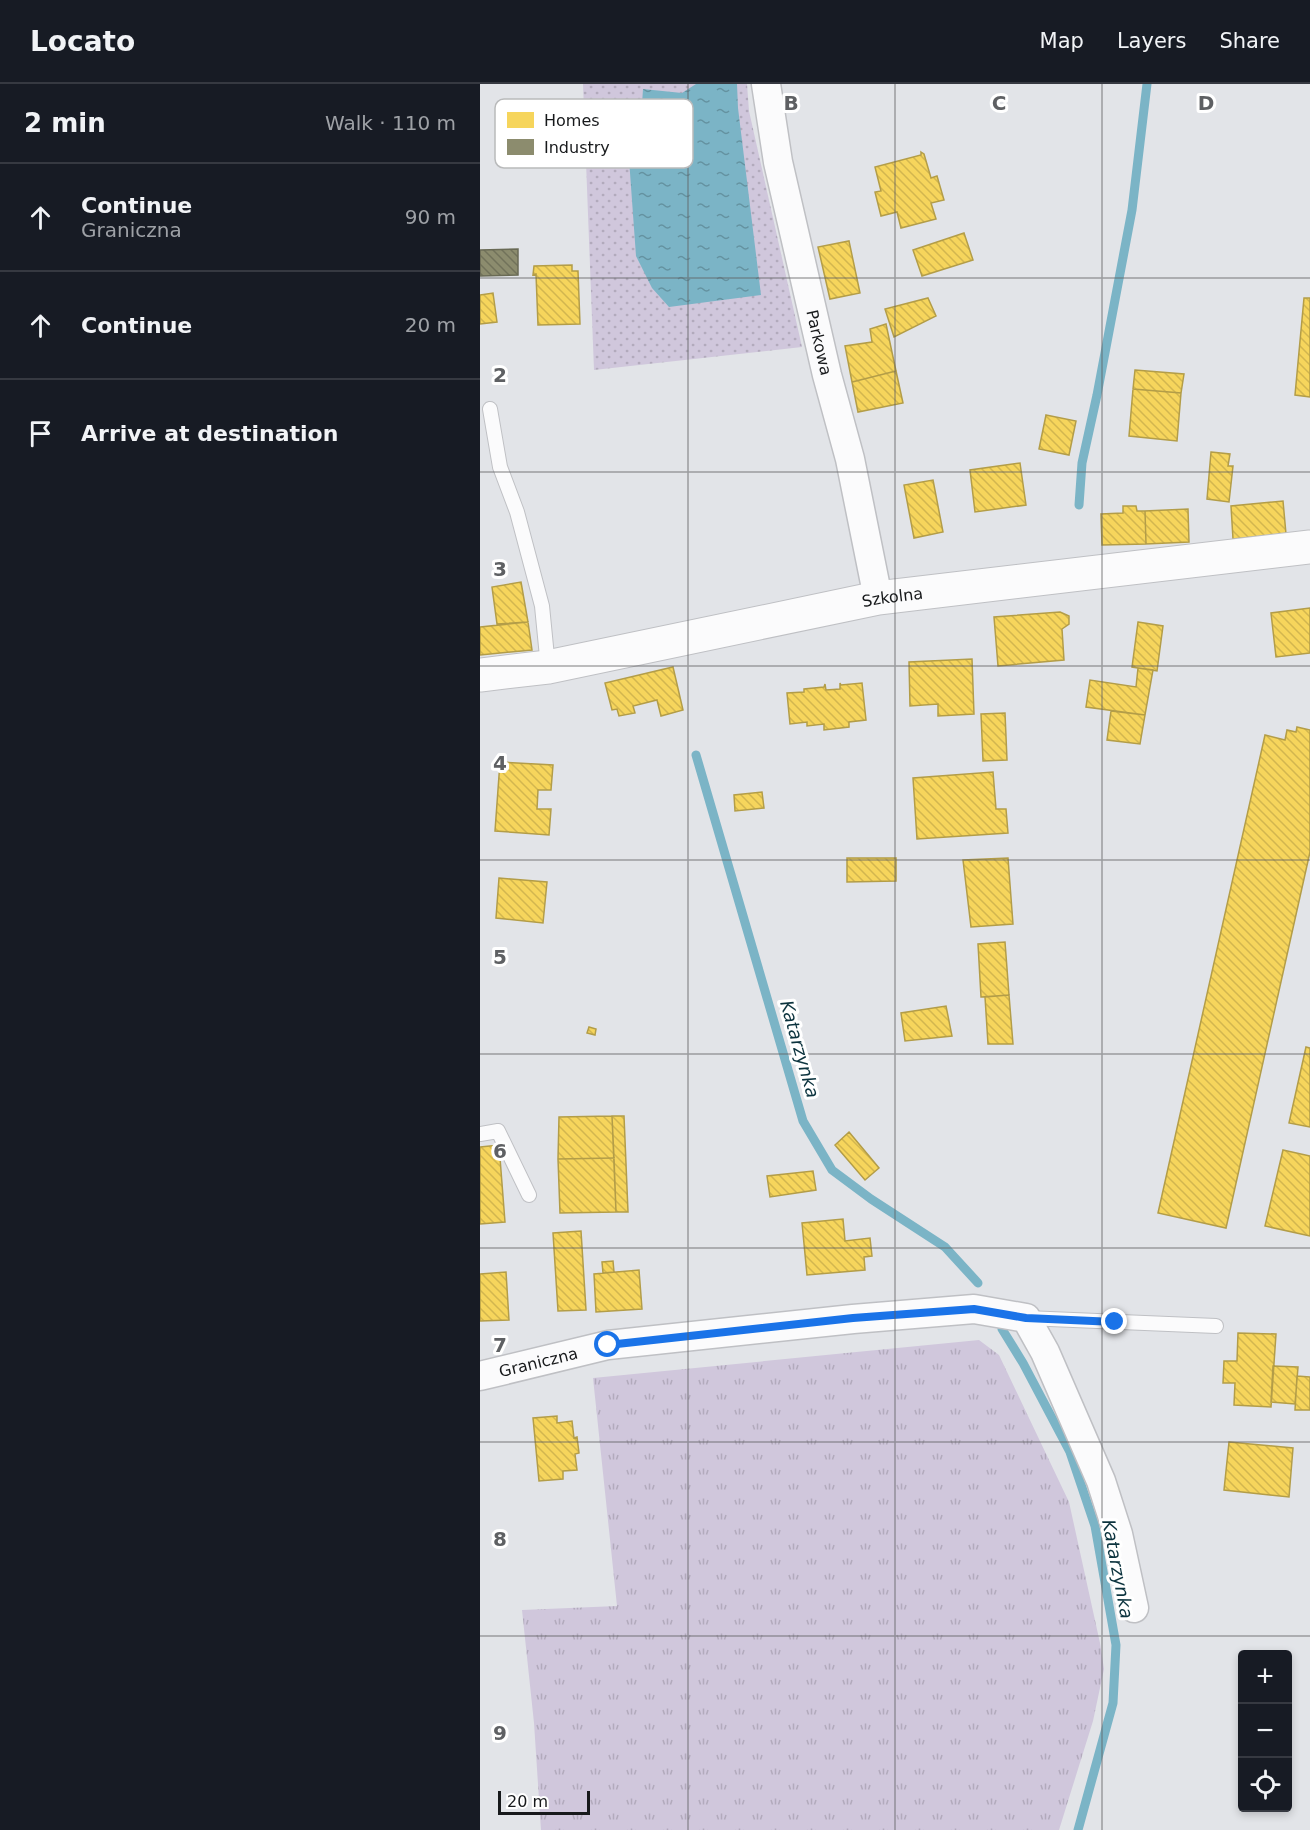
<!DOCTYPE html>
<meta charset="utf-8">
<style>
body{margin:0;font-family:"DejaVu Sans",sans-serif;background:#20242c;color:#f1f3f6}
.controls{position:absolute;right:18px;bottom:18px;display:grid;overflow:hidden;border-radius:6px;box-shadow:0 3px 9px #0003}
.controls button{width:54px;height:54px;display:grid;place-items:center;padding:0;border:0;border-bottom:2px solid #363941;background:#171b24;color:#f1f3f6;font:30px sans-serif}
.scale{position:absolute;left:18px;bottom:15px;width:92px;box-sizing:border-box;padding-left:6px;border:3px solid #17191b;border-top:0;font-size:16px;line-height:21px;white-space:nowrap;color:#17191b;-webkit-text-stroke:4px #fff;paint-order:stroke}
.stop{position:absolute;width:18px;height:18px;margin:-14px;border:4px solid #1a73e8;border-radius:50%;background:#fff}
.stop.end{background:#1a73e8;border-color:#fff;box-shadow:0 2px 6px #0008}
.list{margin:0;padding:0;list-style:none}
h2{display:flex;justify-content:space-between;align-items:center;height:78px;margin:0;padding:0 24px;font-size:26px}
h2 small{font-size:20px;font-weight:400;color:#9ea1a6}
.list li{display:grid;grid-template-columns:39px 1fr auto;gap:18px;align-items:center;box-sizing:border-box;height:108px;padding:0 24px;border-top:2px solid #363941}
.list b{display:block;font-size:22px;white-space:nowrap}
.list p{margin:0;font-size:20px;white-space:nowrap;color:#9ea1a6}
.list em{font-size:20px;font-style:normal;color:#9ea1a6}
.icon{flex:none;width:33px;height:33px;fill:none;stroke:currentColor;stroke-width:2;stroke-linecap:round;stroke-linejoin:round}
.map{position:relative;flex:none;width:830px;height:1746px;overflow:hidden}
header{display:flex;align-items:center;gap:36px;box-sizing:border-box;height:84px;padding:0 30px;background:#171b24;border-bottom:2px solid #363941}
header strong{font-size:28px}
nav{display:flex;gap:33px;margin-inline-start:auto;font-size:21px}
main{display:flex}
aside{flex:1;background:#171b24}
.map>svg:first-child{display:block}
</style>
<header>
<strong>Locato</strong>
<nav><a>Map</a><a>Layers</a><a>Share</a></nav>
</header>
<main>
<aside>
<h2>2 min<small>Walk · 110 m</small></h2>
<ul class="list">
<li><svg class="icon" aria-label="ahead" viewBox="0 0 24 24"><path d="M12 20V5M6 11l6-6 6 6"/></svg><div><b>Continue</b><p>Graniczna</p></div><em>90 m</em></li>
<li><svg class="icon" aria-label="ahead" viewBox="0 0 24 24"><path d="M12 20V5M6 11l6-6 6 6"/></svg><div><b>Continue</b></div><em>20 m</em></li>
<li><svg class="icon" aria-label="arrive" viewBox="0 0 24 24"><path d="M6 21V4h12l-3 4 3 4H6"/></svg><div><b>Arrive at destination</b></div></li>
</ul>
</aside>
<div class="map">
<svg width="830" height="1746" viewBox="0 0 830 1746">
<defs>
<pattern id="grass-tufts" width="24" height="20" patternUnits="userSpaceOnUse" patternTransform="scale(1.5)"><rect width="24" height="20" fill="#d0c7dc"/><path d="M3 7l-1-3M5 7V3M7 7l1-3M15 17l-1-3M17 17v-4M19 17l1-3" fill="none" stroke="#b2aabc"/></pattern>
<pattern id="park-dots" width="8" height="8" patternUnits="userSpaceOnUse" patternTransform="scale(1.5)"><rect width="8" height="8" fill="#d0c7dc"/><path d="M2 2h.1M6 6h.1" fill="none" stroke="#b2aabc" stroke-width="1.8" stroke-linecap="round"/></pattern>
<pattern id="water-ripples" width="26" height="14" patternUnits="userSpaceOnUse" patternTransform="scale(1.5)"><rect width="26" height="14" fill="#7bb4c6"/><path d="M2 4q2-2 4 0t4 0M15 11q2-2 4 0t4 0" fill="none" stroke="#6492a0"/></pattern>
<pattern id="homes-back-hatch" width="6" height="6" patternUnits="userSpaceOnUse" patternTransform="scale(1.5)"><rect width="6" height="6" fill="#f6d55c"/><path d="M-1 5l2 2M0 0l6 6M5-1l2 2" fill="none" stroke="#d2b64f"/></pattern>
<pattern id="industry-back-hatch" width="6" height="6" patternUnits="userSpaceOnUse" patternTransform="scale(1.5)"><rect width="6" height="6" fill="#8c8c6e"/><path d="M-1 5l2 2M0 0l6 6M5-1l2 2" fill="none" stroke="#71725a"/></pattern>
</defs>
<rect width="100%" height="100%" fill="#e2e4e8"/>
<path fill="url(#grass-tufts)" d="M 499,1256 L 519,1271 L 589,1418 L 620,1559 L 624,1585 L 613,1637 L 579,1746 L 61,1746 L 54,1639 L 42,1526 L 137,1522 L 113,1294 Z"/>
<path fill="url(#park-dots)" d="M 103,0 L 267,0 L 269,27 L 322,263 L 114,286 Z"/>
<path fill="url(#water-ripples)" d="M 216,0 L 257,0 L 258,24 L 281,211 L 189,223 L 172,204 L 156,172 L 148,61 L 169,40 L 162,20 L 163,5 L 202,9 Z"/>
<path fill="url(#homes-back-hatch)" stroke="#b39d48" stroke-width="1.5" d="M 441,68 L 444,70 L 451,94 L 457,92 L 464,116 L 451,119 L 456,135 L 421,144 L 417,128 L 401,132 L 395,108 L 401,107 L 395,83 L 441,71 Z
M 484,149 L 493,176 L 442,192 L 433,166 Z
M 369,157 L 380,209 L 350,215 L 338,163 Z
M 92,181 L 92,187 L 98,187 L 100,240 L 58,241 L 56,190 L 53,191 L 54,182 Z
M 13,209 L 17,238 L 0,240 L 0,211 Z
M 448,214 L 456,232 L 414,253 L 405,225 Z
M 824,214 L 830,214 L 830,313 L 815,311 Z
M 406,240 L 416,287 L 372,298 L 365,262 L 392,258 L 390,245 Z
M 655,286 L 704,290 L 701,309 L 653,305 Z
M 416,287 L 423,319 L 378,328 L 372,298 Z
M 653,305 L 701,309 L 697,357 L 649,352 Z
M 566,331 L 596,337 L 589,371 L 559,365 Z
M 731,368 L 750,370 L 748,382 L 753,382 L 749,418 L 727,415 Z
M 540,379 L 546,421 L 495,428 L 490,386 Z
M 453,396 L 463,448 L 434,454 L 424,401 Z
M 803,417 L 806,450 L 753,455 L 751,422 Z
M 643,422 L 656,422 L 657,427 L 665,427 L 666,460 L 622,461 L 621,430 L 643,429 Z
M 708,425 L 709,458 L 666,460 L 665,427 Z
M 41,498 L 48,538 L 17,540 L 12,503 Z
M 830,524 L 830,569 L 796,573 L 791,529 Z
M 580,528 L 589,532 L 589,540 L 582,545 L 584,576 L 518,582 L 514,533 Z
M 48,538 L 52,566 L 0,571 L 0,543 Z
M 658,538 L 683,542 L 677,587 L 652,583 Z
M 492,575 L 494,630 L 458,632 L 458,620 L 430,622 L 429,578 Z
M 193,583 L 203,626 L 181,632 L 177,616 L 153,622 L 155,629 L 139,632 L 137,625 L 132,626 L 125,599 Z
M 658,584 L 673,586 L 665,631 L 606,623 L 610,596 L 656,603 Z
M 360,599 L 361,601 L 382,599 L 386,636 L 369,638 L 369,643 L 344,646 L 344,640 L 327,642 L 327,638 L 310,640 L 307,609 L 324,608 L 324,605 L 344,603 L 345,600 L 346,606 L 360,605 Z
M 631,627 L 665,631 L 660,660 L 627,656 Z
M 525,629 L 527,676 L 503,677 L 501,630 Z
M 817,643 L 830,646 L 830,768 L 746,1144 L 678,1129 L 785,651 L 805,656 L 807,646 L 816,648 Z
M 20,678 L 73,681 L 71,706 L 58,706 L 57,725 L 71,725 L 69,751 L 15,747 Z
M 513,688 L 516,725 L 526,725 L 528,749 L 437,755 L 433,694 Z
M 282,708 L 284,724 L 255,727 L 254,711 Z
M 367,774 L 416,774 L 416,797 L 367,798 Z
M 528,774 L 533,840 L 491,843 L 483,776 Z
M 19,794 L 67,798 L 63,839 L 16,834 Z
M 525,858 L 529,911 L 501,913 L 498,860 Z
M 529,911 L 533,960 L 508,960 L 505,913 Z
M 466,922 L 472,952 L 425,957 L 421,929 Z
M 109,943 L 116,945 L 115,951 L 107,949 Z
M 826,963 L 830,964 L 830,1043 L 809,1039 Z
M 132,1032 L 134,1074 L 78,1075 L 79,1033 Z
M 132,1032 L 144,1032 L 148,1128 L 136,1128 Z
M 369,1048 L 399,1084 L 385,1096 L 355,1061 Z
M 19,1061 L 25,1138 L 0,1140 L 0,1063 Z
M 803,1066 L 830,1072 L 830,1152 L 785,1142 Z
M 134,1074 L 136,1128 L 80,1129 L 78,1075 Z
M 333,1087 L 336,1106 L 290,1113 L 287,1092 Z
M 363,1135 L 365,1157 L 390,1154 L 392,1172 L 384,1173 L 385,1186 L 327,1191 L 322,1139 Z
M 101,1147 L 106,1226 L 78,1227 L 73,1149 Z
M 133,1177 L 134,1188 L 123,1189 L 122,1178 Z
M 159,1186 L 162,1225 L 116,1228 L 114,1190 Z
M 26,1188 L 29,1236 L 0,1237 L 0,1190 Z
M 758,1249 L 796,1250 L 791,1323 L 754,1321 L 755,1299 L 743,1299 L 744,1277 L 757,1277 Z
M 793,1282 L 818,1283 L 815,1320 L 791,1318 Z
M 817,1292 L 830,1293 L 830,1326 L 815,1326 Z
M 77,1332 L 77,1339 L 92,1337 L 94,1354 L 97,1353 L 99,1369 L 95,1370 L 97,1386 L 83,1387 L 83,1395 L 59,1397 L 53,1334 Z
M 749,1358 L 813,1364 L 809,1413 L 744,1406 Z"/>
<path fill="url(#industry-back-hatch)" stroke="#696a55" stroke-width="1.5" d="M 38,165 L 38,191 L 0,192 L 0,166 Z"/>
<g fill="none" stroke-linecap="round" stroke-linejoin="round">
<path stroke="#7bb4c6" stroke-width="9" d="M 599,421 L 602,379 L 617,311 L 652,126 L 667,0
M 216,671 L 323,1037 L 352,1086 L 391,1115 L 465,1163 L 498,1199
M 522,1245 L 543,1279 L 590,1368 L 615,1442 L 636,1561 L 633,1619 L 598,1746"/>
<g stroke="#bfc0c4" stroke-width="16">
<path id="service" d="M 10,325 L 20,383 L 37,428 L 62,522 L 68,583
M 0,1050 L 18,1047 L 49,1111
M 546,1234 L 736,1242"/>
</g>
<g stroke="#bfc0c4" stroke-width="31">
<g id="minor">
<path id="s1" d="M 286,0 L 298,78 L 347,291 L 370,375 L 398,514"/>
<path id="s2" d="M 0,1292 L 128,1261 L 373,1235 L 494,1225 L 546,1234 L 565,1268 L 621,1397 L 638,1450 L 654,1524"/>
</g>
</g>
<g stroke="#bfc0c4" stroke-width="35">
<g id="tertiary">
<path id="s3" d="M 0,591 L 68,583 L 398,514 L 830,463"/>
</g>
</g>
<use href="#service" stroke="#fbfbfc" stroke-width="14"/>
<use href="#minor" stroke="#fbfbfc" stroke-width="28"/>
<use href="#tertiary" stroke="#fbfbfc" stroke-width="33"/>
</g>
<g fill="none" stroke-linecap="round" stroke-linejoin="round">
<path stroke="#1a73e8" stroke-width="8" d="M 128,1261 L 373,1234 L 494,1225 L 546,1234 L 635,1238"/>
</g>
<path fill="none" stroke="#5e6063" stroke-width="1.5" stroke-opacity="0.55" d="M 208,0 L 208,1746M 415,0 L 415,1746M 622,0 L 622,1746M 0,194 L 830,194M 0,388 L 830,388M 0,582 L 830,582M 0,776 L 830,776M 0,970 L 830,970M 0,1164 L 830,1164M 0,1358 L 830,1358M 0,1552 L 830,1552"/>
<g text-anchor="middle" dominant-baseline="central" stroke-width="6" stroke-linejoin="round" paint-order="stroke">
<g font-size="16" fill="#17191b" stroke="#fff">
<text stroke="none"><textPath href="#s1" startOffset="264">Parkowa</textPath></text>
<text stroke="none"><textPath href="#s3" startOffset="420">Szkolna</textPath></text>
<text stroke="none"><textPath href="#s2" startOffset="60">Graniczna</textPath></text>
</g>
<g font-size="18" font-style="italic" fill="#0c333e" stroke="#fff">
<text transform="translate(320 965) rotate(74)">Katarzynka</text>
<text transform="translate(638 1485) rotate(79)">Katarzynka</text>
</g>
</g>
<rect x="15" y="15" width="198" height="69" rx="9" fill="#fff" stroke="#b9babb" stroke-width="1.5"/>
<rect x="27" y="28" width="27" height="16" fill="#f6d55c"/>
<rect x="27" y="55" width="27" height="16" fill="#8c8c6e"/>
<g font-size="16" fill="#17191b">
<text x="64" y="42">Homes</text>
<text x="64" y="69">Industry</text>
</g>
<g font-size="20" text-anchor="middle" font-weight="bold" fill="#5e6063" stroke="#fff" stroke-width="6" stroke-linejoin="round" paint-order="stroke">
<text x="311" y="26">B</text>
<text x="519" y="26">C</text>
<text x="726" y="26">D</text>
<text x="20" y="298">2</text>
<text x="20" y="492">3</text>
<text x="20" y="686">4</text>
<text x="20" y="880">5</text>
<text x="20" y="1074">6</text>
<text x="20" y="1268">7</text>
<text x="20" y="1462">8</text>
<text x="20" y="1656">9</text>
</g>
</svg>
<div class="controls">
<button>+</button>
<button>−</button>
<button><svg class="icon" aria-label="locate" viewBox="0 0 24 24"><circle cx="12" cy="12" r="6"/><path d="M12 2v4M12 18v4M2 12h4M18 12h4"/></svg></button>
</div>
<div class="scale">20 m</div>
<div class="stop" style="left:128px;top:1261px"></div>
<div class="stop end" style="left:635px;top:1238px"></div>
</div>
</main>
